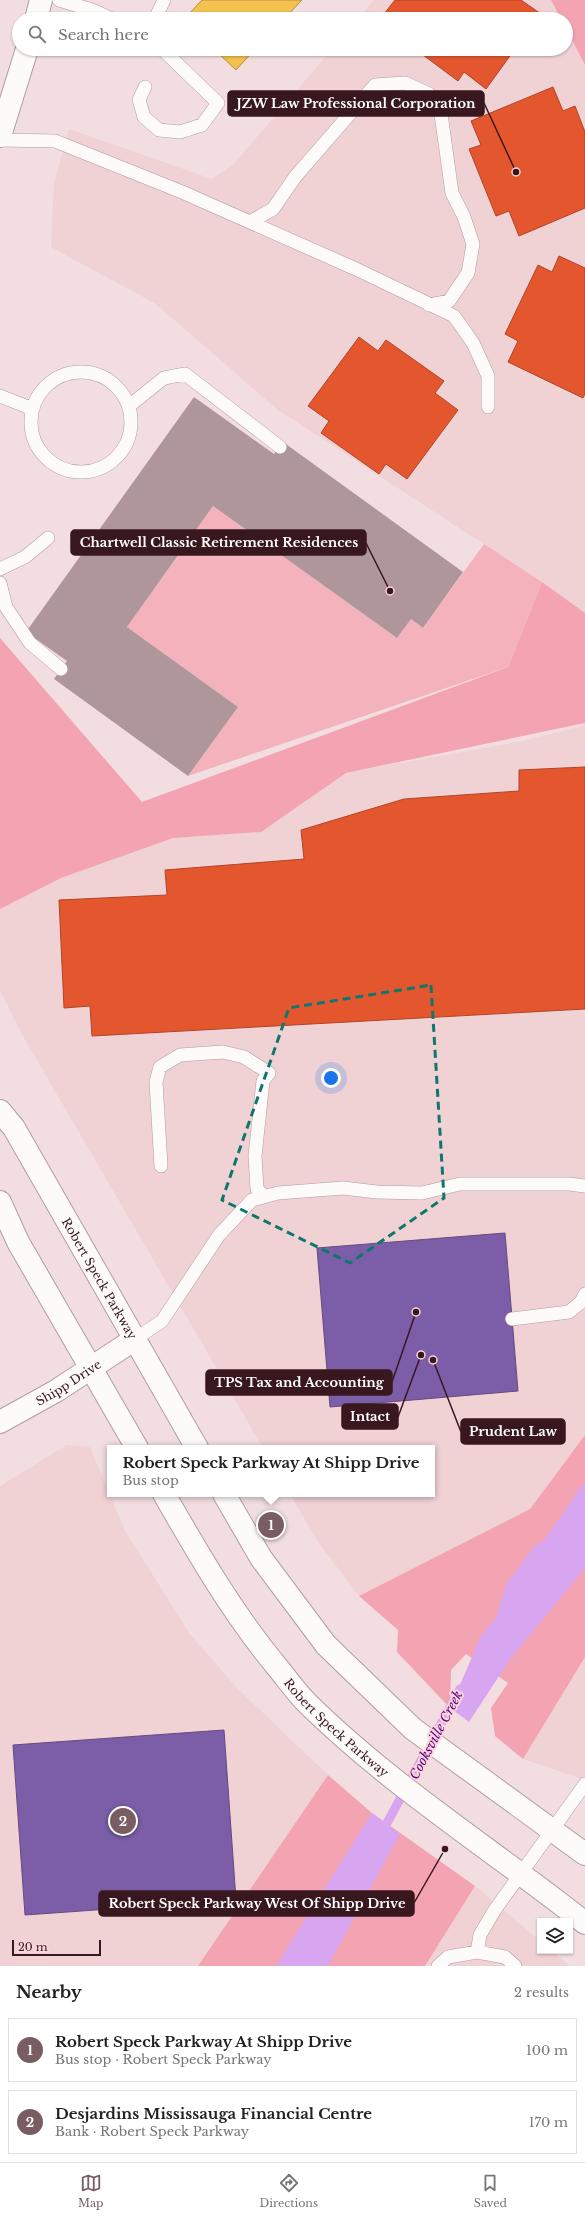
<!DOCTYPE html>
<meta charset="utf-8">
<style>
body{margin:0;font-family:"Libre Baskerville",serif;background:#f6f6f6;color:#222}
.controls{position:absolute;right:12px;bottom:12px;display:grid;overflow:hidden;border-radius:0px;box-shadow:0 1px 3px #0004}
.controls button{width:36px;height:36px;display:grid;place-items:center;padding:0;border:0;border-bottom:1px solid #e0e0e0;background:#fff;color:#222;font:20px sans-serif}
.scale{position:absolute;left:12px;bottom:10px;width:89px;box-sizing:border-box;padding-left:4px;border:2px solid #38181e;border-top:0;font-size:11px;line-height:14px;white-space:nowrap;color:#38181e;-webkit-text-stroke:3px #fad6da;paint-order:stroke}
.you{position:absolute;left:331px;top:1078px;width:14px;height:14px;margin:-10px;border:3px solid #fff;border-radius:50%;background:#1a73e8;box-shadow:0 0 0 6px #1a73e833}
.badge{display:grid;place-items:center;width:26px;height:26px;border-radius:50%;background:#795d62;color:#fff;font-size:13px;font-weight:700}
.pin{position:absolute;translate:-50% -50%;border:2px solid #fff;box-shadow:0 1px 4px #0006}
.popup{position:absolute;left:107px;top:1445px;width:328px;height:52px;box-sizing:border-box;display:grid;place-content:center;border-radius:0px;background:#fff;filter:drop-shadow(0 1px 3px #0005);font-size:13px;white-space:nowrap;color:#767676}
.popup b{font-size:15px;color:#222}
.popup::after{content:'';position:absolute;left:50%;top:100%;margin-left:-8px;border:8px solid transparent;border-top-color:#fff}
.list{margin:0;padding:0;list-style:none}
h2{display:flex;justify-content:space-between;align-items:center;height:52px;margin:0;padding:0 16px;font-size:17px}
h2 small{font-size:13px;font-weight:400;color:#767676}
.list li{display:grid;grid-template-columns:26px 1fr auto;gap:12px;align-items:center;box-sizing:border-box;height:64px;margin:0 8px 8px;padding:0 8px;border:1px solid #e0e0e0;border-radius:0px}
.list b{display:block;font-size:15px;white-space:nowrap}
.list p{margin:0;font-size:13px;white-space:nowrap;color:#767676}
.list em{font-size:13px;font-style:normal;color:#767676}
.icon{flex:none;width:22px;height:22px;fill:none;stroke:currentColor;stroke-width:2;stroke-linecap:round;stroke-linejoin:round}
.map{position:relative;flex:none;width:585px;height:1966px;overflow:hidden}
.search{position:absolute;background:#fff;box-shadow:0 1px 3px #0004;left:12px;right:12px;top:12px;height:44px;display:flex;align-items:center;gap:10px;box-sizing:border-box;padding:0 14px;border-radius:22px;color:#767676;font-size:15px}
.sheet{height:196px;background:#fff}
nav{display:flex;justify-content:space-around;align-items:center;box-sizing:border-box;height:56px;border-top:1px solid #e0e0e0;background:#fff;font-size:11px;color:#767676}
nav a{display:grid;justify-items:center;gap:2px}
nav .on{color:#795d62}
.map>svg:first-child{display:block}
</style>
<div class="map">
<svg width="585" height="1966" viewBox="0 0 585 1966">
<rect width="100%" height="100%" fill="#f2dee0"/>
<path fill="#f0d1d4" d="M 374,0 L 551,0 L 561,19 L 358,19 Z
M 566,28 L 585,65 L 585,613 L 542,582 L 278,410 L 156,304 L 51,247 L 54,183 L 69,129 L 212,179 L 233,165 L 332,49 L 566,49 Z
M 585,725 L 585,1435 L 530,1509 L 359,1596 L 318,1542 L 290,1494 L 432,1494 L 432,1448 L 263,1448 L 20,1031 L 0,990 L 0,909 L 61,878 L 173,838 L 261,832 L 346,773 L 522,741 Z
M 67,1445 L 90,1447 L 125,1531 L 190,1634 L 236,1687 L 328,1775 L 198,1966 L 0,1966 L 0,1486 Z
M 585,1657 L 585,1780 L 523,1759 Z
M 475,1886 L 540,1941 L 540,1951 L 552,1951 L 570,1966 L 425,1966 Z"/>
<path fill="#f4b3bc" d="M 213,506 L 397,638 L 411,619 L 423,628 L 484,544 L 542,582 L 508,667 L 188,776 L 238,707 L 127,627 Z"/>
<path fill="#f3a3b1" d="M 551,0 L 585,0 L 585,65 L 566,28 L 566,19 L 561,19 Z
M 542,582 L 585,613 L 585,723 L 346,773 L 261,832 L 173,838 L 61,878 L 0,909 L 0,638 L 142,802 L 508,667 Z
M 585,1435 L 585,1657 L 523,1759 L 495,1736 L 491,1708 L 508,1683 L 466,1654 L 451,1670 L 450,1708 L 397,1652 L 398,1630 L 359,1596 L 530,1509 Z
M 328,1775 L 372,1813 L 475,1886 L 425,1966 L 198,1966 Z"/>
<path fill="#d8a6f0" d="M 583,1484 L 585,1484 L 585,1568 L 511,1658 L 469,1722 L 450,1708 L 481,1636 L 496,1618 L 506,1585 L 536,1544 L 543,1542 Z
M 372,1813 L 400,1834 L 328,1966 L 276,1966 Z"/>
<path fill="#f2c14e" stroke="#ba8e40" d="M 202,0 L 302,0 L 284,19 L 184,19 Z
M 214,49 L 255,49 L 236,70 Z"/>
<path fill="#e4572e" stroke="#b04429" d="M 395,0 L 521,0 L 541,14 L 537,19 L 391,19 L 384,14 Z
M 415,49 L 515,49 L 486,89 L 464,72 L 458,81 Z
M 553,87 L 563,111 L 575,106 L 585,132 L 585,208 L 519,236 L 509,211 L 496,216 L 469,149 L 481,145 L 471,121 Z
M 559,256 L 585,268 L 585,394 L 583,398 L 508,362 L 518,341 L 505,334 L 538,265 L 552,272 Z
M 359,337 L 378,351 L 386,340 L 444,381 L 435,393 L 458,410 L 407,479 L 386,464 L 379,474 L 321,433 L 329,421 L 308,406 Z
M 585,767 L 585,1009 L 92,1036 L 90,1006 L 64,1008 L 59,900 L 167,895 L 165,870 L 304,859 L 301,830 L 404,799 L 519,791 L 519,770 Z"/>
<path fill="#7b5ea7" stroke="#67497e" d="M 505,1233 L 518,1391 L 330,1407 L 317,1248 Z
M 224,1730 L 236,1900 L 25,1915 L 13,1745 Z"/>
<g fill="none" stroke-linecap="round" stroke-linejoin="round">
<path stroke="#d8a6f0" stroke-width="9" d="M 381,1834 L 460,1689"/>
</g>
<path fill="#ae969a" d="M 194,397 L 274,454 L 283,442 L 463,572 L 423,628 L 411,619 L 397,638 L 213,506 L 127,627 L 238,707 L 188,776 L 54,679 L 67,661 L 26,632 Z"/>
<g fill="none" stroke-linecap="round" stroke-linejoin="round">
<g stroke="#b39c9f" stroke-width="14">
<path id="service" d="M 59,0 L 92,10 L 112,19
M 155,19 L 164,0
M 145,87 L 139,100 L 144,117 L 159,130 L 180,132 L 202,125 L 218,103 L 162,49
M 0,140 L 55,141 L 182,192 L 356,269 L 454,316 L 473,343 L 488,376 L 488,407
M 250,222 L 273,209 L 295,177 L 375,85 L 405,83 L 429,94 L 440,107 L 452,193 L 464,217 L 473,244 L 468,273 L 449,301 L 429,305
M31 422a50 50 0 1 1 100 0a50 50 0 1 1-100 0Z
M 0,396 L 33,409
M 129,406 L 164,378 L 185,374 L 280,447
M 0,569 L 25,557 L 48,538
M 0,583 L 6,607 L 30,643 L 61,669
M 161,1166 L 156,1082 L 160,1067 L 180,1055 L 223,1052 L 244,1057 L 269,1073 L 263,1081 L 255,1156 L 257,1189 L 264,1196
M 512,1319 L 569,1312 L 581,1302 L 585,1294
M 135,1339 L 162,1321 L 219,1235 L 252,1200 L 278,1193 L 343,1188 L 377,1192 L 422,1193 L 460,1184 L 569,1184 L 585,1186
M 477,1952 L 480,1935 L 494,1911 L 585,1784
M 438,1966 L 448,1957 L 477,1952 L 505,1957 L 515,1966"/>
</g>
<g stroke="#b39c9f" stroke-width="24">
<g id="minor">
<path id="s1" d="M 0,1422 L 56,1391 L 135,1339"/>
</g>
</g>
<g stroke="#b39c9f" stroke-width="24">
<g id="tertiary">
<path d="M 36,19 L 41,0"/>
<path d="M 0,136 L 27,49"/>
<path id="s2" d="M 0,1111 L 14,1128 L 197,1448"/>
<path d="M 0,1202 L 18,1242 L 137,1448"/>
<path id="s3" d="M 164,1494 C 199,1555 233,1614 278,1668 C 287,1679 296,1692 307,1703 C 391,1786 493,1850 585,1923"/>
<path d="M 224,1494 L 261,1558 L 326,1645 L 413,1729 L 585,1854"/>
</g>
</g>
<use href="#service" stroke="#fdfafa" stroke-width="13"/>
<use href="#minor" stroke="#fdfafa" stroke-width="22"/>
<use href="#tertiary" stroke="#fdfafa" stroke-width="22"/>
</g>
<path fill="none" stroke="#0f766e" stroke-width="3" stroke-dasharray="8 5" stroke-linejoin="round" d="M 431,985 L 444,1198 L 350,1263 L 222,1200 L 289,1008 Z"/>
<g text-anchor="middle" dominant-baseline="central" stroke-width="4" stroke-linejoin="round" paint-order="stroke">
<g font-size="12" fill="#38181e" stroke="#fad6da">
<text stroke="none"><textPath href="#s2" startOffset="195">Robert Speck Parkway</textPath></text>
<text stroke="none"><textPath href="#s1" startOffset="79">Shipp Drive</textPath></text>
<text stroke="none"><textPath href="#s3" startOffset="292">Robert Speck Parkway</textPath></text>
</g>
<g font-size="13" font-style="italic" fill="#5f0188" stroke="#fad6da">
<text transform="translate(436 1735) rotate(-62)">Cooksville Creek</text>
</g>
</g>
<path fill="none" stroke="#38181e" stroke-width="1.5" d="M516 172L484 103M390 591L366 543M416 1312L392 1382M421 1355L398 1417M433 1360L461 1432M445 1849L414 1903"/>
<g fill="#38181e" stroke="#fad6da" stroke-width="1.5">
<circle cx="516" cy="172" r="4"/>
<circle cx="390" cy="591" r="4"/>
<circle cx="416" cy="1312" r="4"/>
<circle cx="421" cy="1355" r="4"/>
<circle cx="433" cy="1360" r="4"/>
<circle cx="445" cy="1849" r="4"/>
</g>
<g fill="#38181e" stroke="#38181e" stroke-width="1.5">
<rect x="228" y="91" width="256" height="25" rx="4"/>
<rect x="71" y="530" width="295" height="25" rx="4"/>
<rect x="206" y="1370" width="186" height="25" rx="4"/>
<rect x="342" y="1404" width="56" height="25" rx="4"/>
<rect x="461" y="1419" width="104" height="25" rx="4"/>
<rect x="99" y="1891" width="315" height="25" rx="4"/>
</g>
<g font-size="13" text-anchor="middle" font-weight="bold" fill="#fff">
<text x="356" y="108">JZW Law Professional Corporation</text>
<text x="219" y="547">Chartwell Classic Retirement Residences</text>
<text x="299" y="1387">TPS Tax and Accounting</text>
<text x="370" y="1421">Intact</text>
<text x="513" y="1436">Prudent Law</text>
<text x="257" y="1908">Robert Speck Parkway West Of Shipp Drive</text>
</g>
</svg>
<div class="controls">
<button><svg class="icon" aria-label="layers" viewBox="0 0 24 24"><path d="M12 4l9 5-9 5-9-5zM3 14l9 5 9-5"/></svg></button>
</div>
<div class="scale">20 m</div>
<div class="you"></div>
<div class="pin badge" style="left:271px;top:1525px">1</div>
<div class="popup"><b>Robert Speck Parkway At Shipp Drive</b>Bus stop</div>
<div class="pin badge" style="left:123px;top:1821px">2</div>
<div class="search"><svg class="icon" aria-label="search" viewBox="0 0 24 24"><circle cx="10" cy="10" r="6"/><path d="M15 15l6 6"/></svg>Search here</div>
</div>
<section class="sheet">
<h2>Nearby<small>2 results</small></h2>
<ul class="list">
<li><span class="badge">1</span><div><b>Robert Speck Parkway At Shipp Drive</b><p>Bus stop · Robert Speck Parkway</p></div><em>100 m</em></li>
<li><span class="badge">2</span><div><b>Desjardins Mississauga Financial Centre</b><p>Bank · Robert Speck Parkway</p></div><em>170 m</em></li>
</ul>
</section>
<nav>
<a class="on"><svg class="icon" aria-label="map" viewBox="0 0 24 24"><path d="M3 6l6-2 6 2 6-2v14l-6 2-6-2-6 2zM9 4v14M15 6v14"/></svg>Map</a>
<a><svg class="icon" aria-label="directions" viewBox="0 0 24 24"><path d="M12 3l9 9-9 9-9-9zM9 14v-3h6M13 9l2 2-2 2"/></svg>Directions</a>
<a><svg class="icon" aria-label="saved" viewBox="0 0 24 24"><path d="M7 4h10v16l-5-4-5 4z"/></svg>Saved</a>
</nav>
